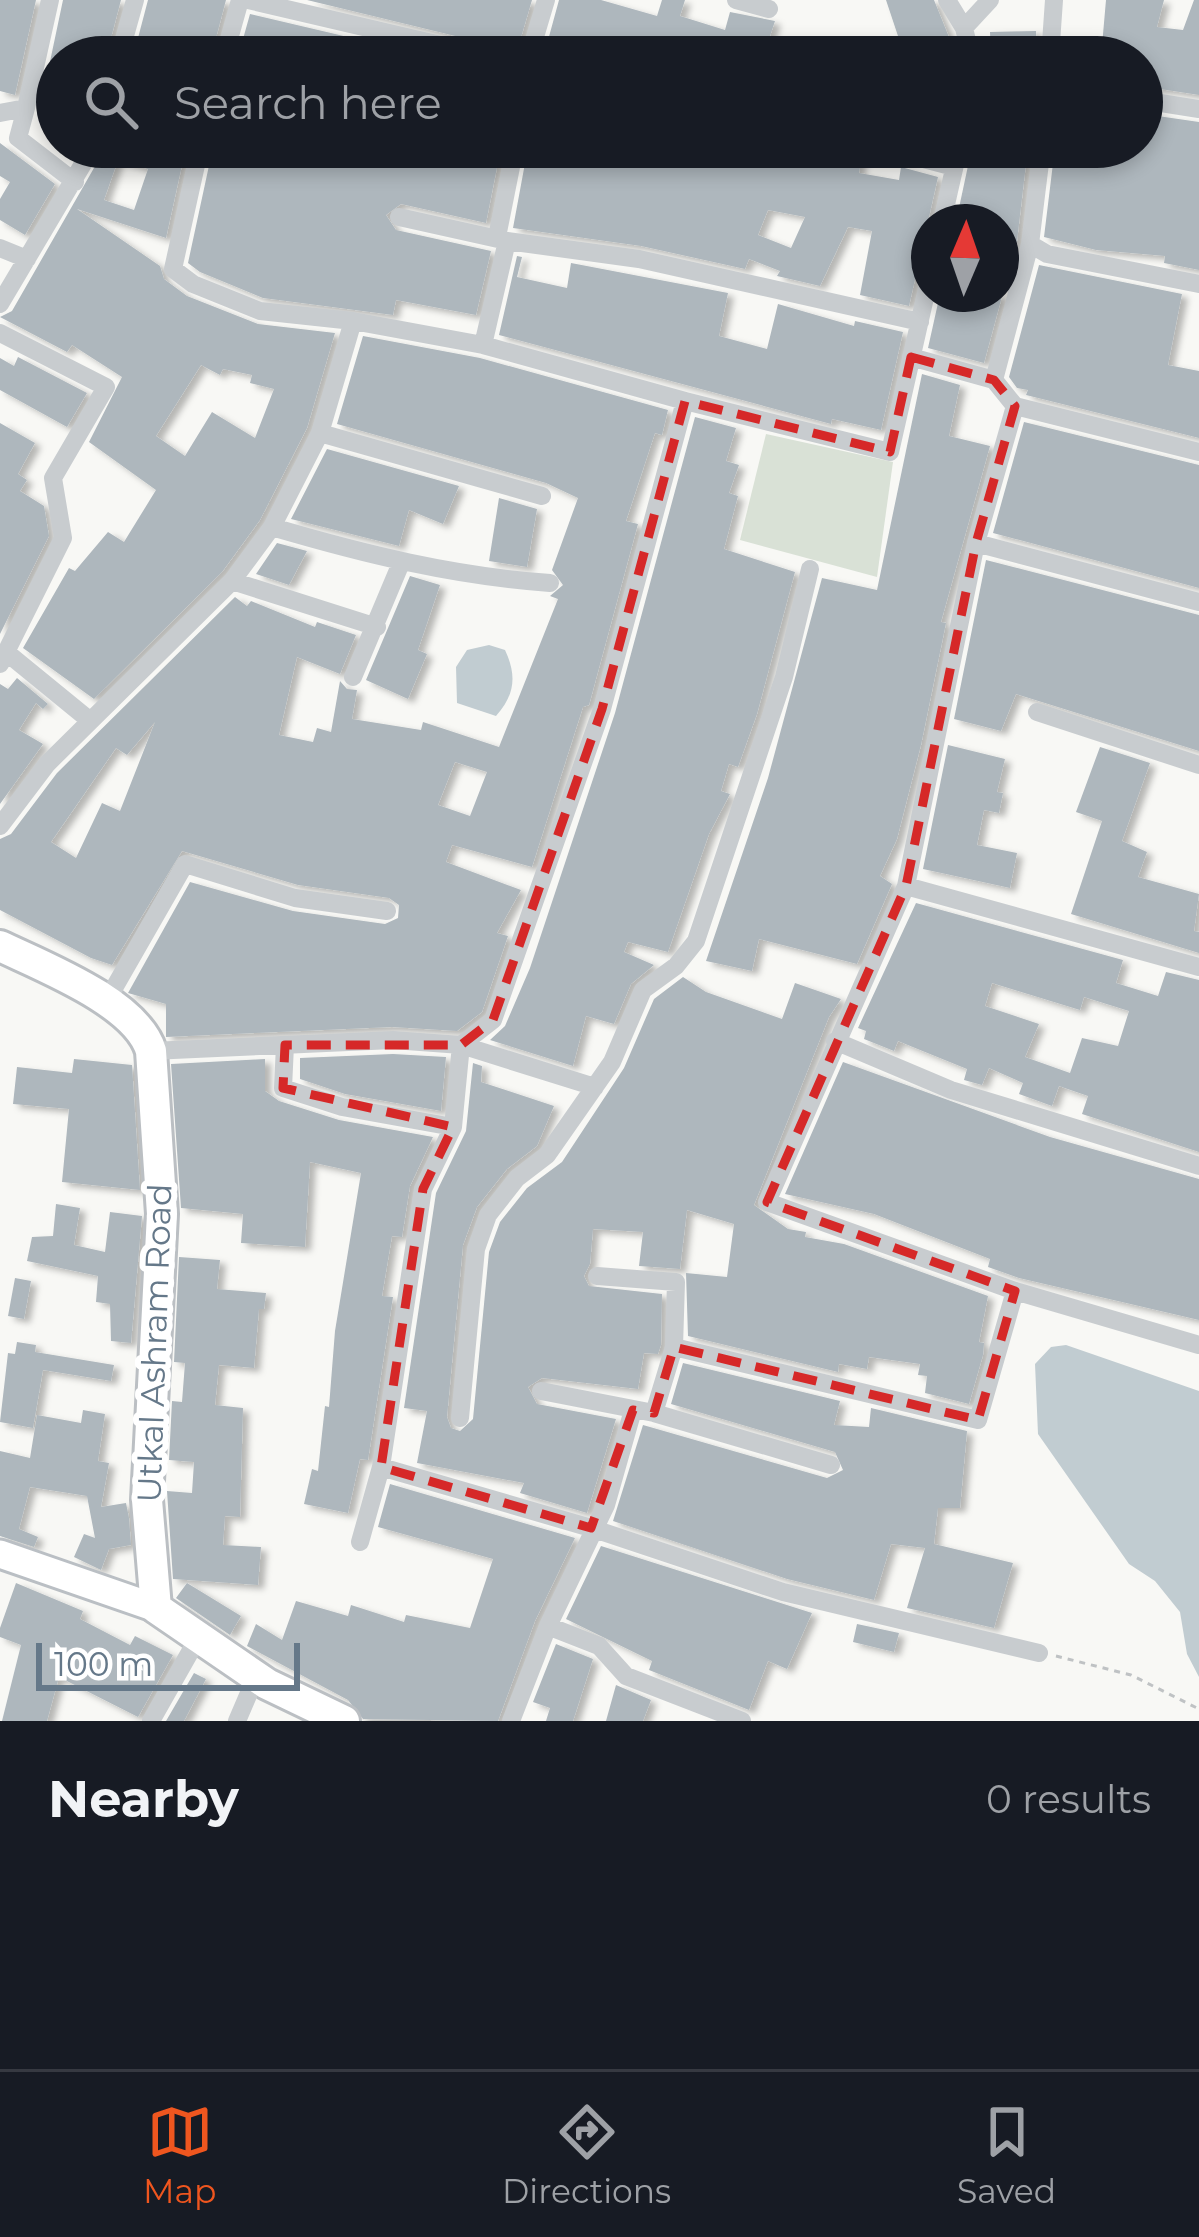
<!DOCTYPE html>
<style>
body{margin:0;font-family:Montserrat,sans-serif;background:#20242c;color:#f1f3f6}
.compass{position:absolute;left:911px;top:204px;width:108px;height:108px;border-radius:50%;background:#171b24;box-shadow:0 6px 18px #0003;rotate:2deg}
.scale{position:absolute;left:36px;bottom:30px;width:264px;box-sizing:border-box;padding-left:12px;border:6px solid #657889;border-top:0;font-size:33px;line-height:42px;white-space:nowrap;color:#657889;-webkit-text-stroke:9px #fff;paint-order:stroke}
.list{margin:0;padding:0;list-style:none}
h2{display:flex;justify-content:space-between;align-items:center;height:156px;margin:0;padding:0 48px;font-size:51px}
h2 small{font-size:39px;font-weight:400;color:#9ea1a6}
.icon{flex:none;width:66px;height:66px;fill:none;stroke:currentColor;stroke-width:2;stroke-linecap:round;stroke-linejoin:round}
.map{position:relative;flex:none;width:1199px;height:1721px;overflow:hidden}
.search{position:absolute;background:#171b24;box-shadow:0 6px 18px #0003;left:36px;right:36px;top:36px;height:132px;display:flex;align-items:center;gap:30px;box-sizing:border-box;padding:0 42px;border-radius:66px;color:#9ea1a6;font-size:45px}
.sheet{height:348px;background:#171b24}
nav{display:flex;justify-content:space-around;align-items:center;box-sizing:border-box;height:168px;border-top:3px solid #363941;background:#171b24;font-size:33px;color:#9ea1a6}
nav a{display:grid;justify-items:center;gap:6px}
nav .on{color:#ef561f}
.map>svg:first-child{display:block}
</style>
<div class="map">
<svg width="1199" height="1721" viewBox="0 0 1199 1721">
<defs>
<filter id="shadow"><feDropShadow dx="6" dy="4" stdDeviation="3" flood-color="#0004"/></filter>
</defs>
<rect width="100%" height="100%" fill="#f8f8f5"/>
<path fill="#d9e1d6" d="M 766,434 L 893,462 L 877,577 L 740,540 Z"/>
<path fill="#c1ccd1" d="M 489,645 L 505,650 C 517,675 515,695 496,716 L 457,703 L 456,667 L 467,650 Z
M 1066,1345 L 1199,1391 L 1199,1677 L 1187,1654 L 1180,1612 L 1155,1581 L 1129,1564 L 1038,1434 L 1035,1364 L 1051,1347 Z"/>
<path fill="#aeb7bd" fill-rule="evenodd" filter="url(#shadow)" d="M 0,0 L 36,0 L 15,95 L 0,91 Z
M 63,0 L 121,0 L 106,57 L 57,57 L 57,113 L 40,109 Z
M 148,0 L 226,0 L 211,57 L 133,57 Z
M 307,0 L 532,0 L 517,51 Z
M 559,0 L 601,0 L 657,16 L 662,0 L 685,0 L 680,16 L 725,30 L 730,12 L 775,21 L 767,45 L 795,57 L 550,57 L 544,55 Z
M 886,0 L 934,0 L 957,57 L 905,57 Z
M 1106,0 L 1164,0 L 1157,27 L 1183,30 L 1194,0 L 1199,0 L 1199,95 L 1147,87 L 1142,82 L 1142,57 L 1101,57 Z
M 250,14 L 433,57 L 238,57 Z
M 1036,31 L 1037,57 L 991,57 L 990,32 Z
M 1144,114 L 1199,122 L 1199,270 L 1164,263 L 1165,256 L 1096,250 L 1044,237 L 1055,147 L 1142,147 Z
M 0,143 L 55,184 L 25,235 L 0,220 L 0,199 L 10,182 L 0,176 Z
M 106,147 L 186,147 L 166,238 L 77,209 L 160,266 L 164,279 L 187,296 L 258,324 L 335,333 L 307,428 L 260,520 L 222,572 L 94,699 L 23,648 L 69,568 L 75,571 L 108,532 L 124,542 L 156,490 L 89,442 L 122,377 L 72,345 L 67,352 L 0,317 L 12,311 ZM 118,160 L 148,169 L 134,210 L 104,200 ZM 201,365 L 220,375 L 223,369 L 252,375 L 250,383 L 274,389 L 255,438 L 212,412 L 185,456 L 156,436 Z
M 213,147 L 501,147 L 486,223 L 401,204 L 386,215 L 396,230 L 491,251 L 476,315 L 396,300 L 393,315 L 263,298 L 200,272 L 188,263 Z
M 528,147 L 853,147 L 863,149 L 859,173 L 899,180 L 901,167 L 938,177 L 909,306 L 860,295 L 872,231 L 848,227 L 820,286 L 777,276 L 780,271 L 749,259 L 745,269 L 641,246 L 513,228 ZM 768,210 L 805,217 L 791,248 L 758,235 Z
M 972,147 L 1028,147 L 1017,241 L 984,363 L 928,348 L 940,294 L 1001,294 L 1001,222 L 956,222 Z
M 517,256 L 522,257 L 517,277 L 567,288 L 571,263 L 728,293 L 719,336 L 767,349 L 778,304 L 854,326 L 855,321 L 903,332 L 881,430 L 832,419 L 831,424 L 499,335 Z
M 1039,265 L 1182,294 L 1168,365 L 1199,371 L 1199,438 L 1026,395 L 1028,390 L 1017,388 L 1009,377 Z
M 363,336 L 480,358 L 668,410 L 662,435 L 655,433 L 626,521 L 638,524 L 589,705 L 583,707 L 532,867 L 452,845 L 446,862 L 521,890 L 497,933 L 508,936 L 482,1012 L 457,1031 L 392,1027 L 166,1037 L 166,1004 L 128,993 L 190,882 L 293,911 L 385,924 L 398,918 L 399,905 L 389,898 L 298,885 L 182,851 L 112,965 L 91,958 L 0,910 L 0,839 L 11,834 L 57,773 L 235,597 L 247,606 L 251,601 L 315,627 L 317,622 L 356,635 L 340,674 L 297,657 L 279,735 L 313,742 L 317,728 L 331,732 L 340,681 L 347,689 L 357,690 L 352,719 L 421,730 L 423,722 L 499,747 L 558,599 L 550,596 L 563,585 L 552,570 L 578,498 L 546,483 L 337,424 ZM 155,722 L 120,811 L 102,803 L 76,858 L 51,842 L 116,748 L 127,755 ZM 455,762 L 487,772 L 470,816 L 438,805 Z
M 18,357 L 87,393 L 67,427 L 0,390 L 0,358 L 14,366 Z
M 922,374 L 960,385 L 949,436 L 990,446 L 941,622 L 946,623 L 921,745 L 897,839 L 880,876 L 892,884 L 857,964 L 759,939 L 752,971 L 706,961 L 768,778 L 822,578 L 877,590 Z
M 695,417 L 736,428 L 726,461 L 739,465 L 729,493 L 738,496 L 724,549 L 795,572 L 757,714 L 738,767 L 729,764 L 721,791 L 730,794 L 709,834 L 668,952 L 628,942 L 624,952 L 654,965 L 631,984 L 614,1024 L 586,1016 L 573,1066 L 490,1040 L 505,1026 L 530,968 L 615,713 Z
M 1024,422 L 1199,465 L 1199,588 L 993,533 Z
M 0,423 L 35,443 L 18,474 L 27,480 L 20,491 L 44,506 L 49,536 L 0,634 Z
M 327,449 L 459,486 L 443,524 L 409,510 L 399,546 L 291,519 Z
M 499,498 L 537,509 L 527,567 L 489,561 Z
M 277,543 L 307,551 L 289,585 L 256,574 Z
M 986,560 L 1199,615 L 1199,751 L 1016,694 L 1001,731 L 954,719 Z
M 410,576 L 440,585 L 418,650 L 427,654 L 408,699 L 366,680 Z
M 17,678 L 48,704 L 43,709 L 36,703 L 19,730 L 43,744 L 0,804 L 0,684 L 8,689 Z
M 948,745 L 1005,759 L 997,792 L 1003,793 L 999,813 L 984,810 L 977,845 L 1017,853 L 1010,888 L 923,869 Z
M 1100,747 L 1150,763 L 1122,841 L 1147,852 L 1138,877 L 1199,894 L 1194,931 L 1199,932 L 1199,953 L 1071,914 L 1102,821 L 1076,812 Z
M 916,903 L 1123,960 L 1116,983 L 1158,996 L 1166,972 L 1199,980 L 1199,1152 L 1082,1114 L 1088,1096 L 1059,1086 L 1052,1106 L 1019,1094 L 1023,1083 L 989,1068 L 982,1085 L 964,1080 L 967,1069 L 898,1041 L 894,1051 L 864,1039 L 866,1031 L 858,1028 ZM 992,983 L 1080,1010 L 1084,997 L 1129,1011 L 1118,1046 L 1082,1038 L 1070,1073 L 1025,1057 L 1039,1024 L 985,1006 Z
M 683,977 L 706,992 L 782,1019 L 795,983 L 841,999 L 829,1017 L 754,1205 L 788,1229 L 806,1232 L 805,1237 L 844,1244 L 988,1296 L 979,1342 L 984,1343 L 983,1355 L 969,1404 L 925,1393 L 927,1376 L 918,1375 L 920,1364 L 869,1357 L 867,1369 L 839,1364 L 838,1372 L 688,1336 L 686,1273 L 727,1277 L 734,1224 L 687,1210 L 680,1269 L 639,1266 L 643,1232 L 593,1229 L 590,1264 L 584,1276 L 589,1286 L 662,1294 L 661,1345 L 658,1354 L 644,1353 L 638,1389 L 542,1378 L 528,1387 L 537,1404 L 616,1419 L 587,1513 L 520,1493 L 524,1483 L 417,1463 L 427,1411 L 404,1408 L 436,1193 L 466,1131 L 473,1063 L 482,1066 L 481,1082 L 554,1106 L 537,1146 L 507,1169 L 477,1207 L 463,1245 L 447,1417 L 451,1428 L 460,1431 L 473,1419 L 489,1252 L 500,1222 L 527,1188 L 562,1162 L 624,1068 L 654,999 Z
M 393,1054 L 446,1057 L 441,1111 L 345,1094 L 300,1079 L 300,1058 Z
M 74,1059 L 132,1065 L 140,1190 L 62,1182 L 69,1109 L 13,1104 L 17,1067 L 72,1073 Z
M 265,1059 L 265,1091 L 279,1101 L 339,1120 L 433,1137 L 410,1186 L 402,1237 L 392,1236 L 382,1296 L 393,1297 L 368,1460 L 360,1459 L 348,1513 L 304,1504 L 312,1469 L 318,1471 L 325,1406 L 329,1407 L 335,1331 L 361,1173 L 310,1162 L 305,1247 L 241,1243 L 243,1214 L 181,1208 L 171,1064 Z
M 843,1062 L 1050,1137 L 1199,1179 L 1199,1320 L 1019,1278 L 988,1267 L 990,1259 L 874,1214 L 785,1194 Z
M 56,1204 L 80,1208 L 74,1245 L 105,1252 L 110,1212 L 142,1216 L 131,1343 L 111,1341 L 110,1304 L 96,1302 L 98,1276 L 27,1261 L 32,1237 L 53,1236 Z
M 179,1257 L 220,1260 L 217,1289 L 266,1293 L 264,1309 L 259,1309 L 254,1368 L 219,1365 L 215,1405 L 243,1408 L 240,1517 L 225,1516 L 223,1545 L 261,1547 L 258,1585 L 173,1579 L 167,1491 L 192,1493 L 194,1462 L 169,1460 L 172,1401 L 182,1402 L 185,1363 L 174,1362 Z
M 15,1278 L 31,1281 L 24,1319 L 8,1316 Z
M 17,1342 L 36,1345 L 35,1352 L 114,1365 L 111,1381 L 43,1370 L 33,1428 L 0,1422 L 8,1353 L 15,1354 Z
M 683,1363 L 840,1401 L 834,1425 L 869,1427 L 871,1408 L 967,1431 L 960,1508 L 938,1508 L 934,1544 L 1013,1563 L 994,1628 L 907,1608 L 925,1548 L 891,1544 L 874,1600 L 787,1579 L 613,1521 L 643,1425 L 827,1478 L 843,1470 L 835,1452 L 671,1404 Z
M 83,1410 L 105,1414 L 98,1461 L 109,1463 L 101,1507 L 126,1503 L 129,1518 L 131,1545 L 109,1549 L 101,1570 L 74,1557 L 84,1534 L 95,1538 L 87,1496 L 30,1487 L 19,1529 L 38,1537 L 34,1547 L 0,1536 L 0,1451 L 30,1458 L 37,1415 L 81,1423 Z
M 390,1484 L 575,1538 L 535,1621 L 498,1721 L 363,1719 L 348,1700 L 247,1646 L 256,1624 L 282,1640 L 296,1601 L 348,1616 L 351,1605 L 404,1622 L 406,1615 L 470,1628 L 493,1559 L 378,1527 Z
M 601,1546 L 812,1613 L 787,1669 L 768,1661 L 749,1710 L 649,1670 L 652,1661 L 566,1619 Z
M 16,1583 L 83,1611 L 80,1619 L 130,1645 L 135,1636 L 173,1655 L 138,1717 L 59,1677 L 47,1721 L 2,1721 L 21,1645 L 0,1637 L 0,1628 Z
M 187,1583 L 241,1616 L 230,1635 L 176,1598 Z
M 857,1624 L 899,1633 L 894,1652 L 853,1642 Z
M 556,1644 L 593,1659 L 573,1721 L 546,1721 L 550,1708 L 533,1702 Z
M 194,1673 L 206,1679 L 184,1721 L 166,1721 Z
M 616,1685 L 651,1700 L 643,1721 L 606,1721 Z"/>
<g fill="none" stroke-linecap="round" stroke-linejoin="round">
<g stroke="#babfc4" stroke-width="33">
<path id="secondary" d="M 0,1554 L 156,1608"/>
</g>
<g stroke="#bbbfc3" stroke-width="36">
<path id="primary" d="M 0,946 C 44,967 137,1003 151,1051 L 162,1214 L 147,1500 L 156,1608
M 156,1608 L 267,1684 L 344,1721"/>
</g>
<path stroke="#bfc2c4" stroke-width="3" stroke-dasharray="6 6" stroke-linecap="butt" d="M 1056,1656 L 1131,1675 L 1199,1709"/>
<path stroke="#c8cccf" stroke-width="18" d="M 248,0 L 492,57
M 736,0 L 769,9
M 947,0 L 964,28 L 971,57
M 964,28 L 990,0
M 119,57 L 135,0
M 224,57 L 240,0
M 529,57 L 546,0
M 1050,57 L 1054,0
M 1142,100 L 1199,109
M 26,108 L 18,138 L 75,182
M 0,113 L 26,108 L 50,0
M 200,147 L 173,269 L 193,284 L 260,311 L 353,321 L 483,345 L 685,401
M 878,147 L 954,167
M 399,217 L 507,241 L 639,259 L 920,322
M 942,222 L 959,147
M 497,237 L 515,147
M 1030,244 L 1047,254 L 1199,284
M 0,248 L 27,259
M 0,304 L 93,147
M 0,333 L 106,387 L 53,478 L 63,538 L 0,664
M 483,345 L 507,241
M 911,357 L 994,380 L 1015,406 L 1199,452
M 994,380 L 1030,244 L 1042,147
M 1015,406 L 976,543 L 906,886 L 767,1202 L 1015,1291 L 1199,1345
M 320,433 L 542,496
M 272,527 C 364,554 453,576 550,583
M 976,543 L 1199,602
M 232,581 L 377,627
M 6,652 L 88,719
M 353,677 L 401,563
M 1037,712 L 1199,765
M 0,826 L 47,764 L 232,581 L 272,527 L 320,433 L 353,321
M 906,886 L 1199,967
M 106,1002 L 185,864 L 295,898 L 387,911
M 835,1041 L 951,1090 L 1199,1166
M 285,1045 L 283,1088 L 342,1107 L 453,1127
M 151,1051 L 393,1040 L 461,1045 L 493,1020 L 602,709 L 685,401 L 890,452 L 929,280
M 597,1276 L 676,1282 L 674,1347 L 654,1413
M 674,1347 L 978,1420 L 1015,1291
M 541,1391 L 654,1413 L 831,1465
M 460,1418 L 476,1249 L 488,1215 L 517,1178 L 547,1155 L 612,1062 L 643,990 L 676,966 L 696,941 L 784,677 L 810,569
M 381,1467 L 591,1528 L 783,1592 L 1039,1653
M 360,1542 L 381,1467 L 423,1189 L 453,1127 L 461,1045 L 595,1087
M 548,1626 L 599,1646 L 626,1676 L 742,1721
M 151,1721 L 194,1645
M 237,1721 L 252,1686
M 511,1721 L 548,1626 L 606,1505 L 633,1410"/>
<use href="#secondary" stroke="#fff" stroke-width="27"/>
<use href="#primary" stroke="#fff" stroke-width="30"/>
</g>
<path fill="none" stroke="#d62828" stroke-width="9" stroke-dasharray="24 15" stroke-linejoin="round" d="M 911,357 L 994,380 L 1015,406 L 976,543 L 906,886 L 767,1202 L 1015,1291 L 978,1420 L 674,1347 L 654,1413 L 633,1410 L 591,1528 L 381,1467 L 423,1189 L 453,1127 L 283,1088 L 285,1045 L 461,1045 L 493,1020 L 602,709 L 685,401 L 890,452 Z"/>
<g text-anchor="middle" dominant-baseline="central" stroke-width="12" stroke-linejoin="round" paint-order="stroke">
<g font-size="33" fill="#657889" stroke="#fff">
<text transform="translate(154 1343) rotate(-88)">Utkal Ashram Road</text>
</g>
</g>
</svg>
<svg class="compass" viewBox="-18 -18 36 36"><path d="M0-13l5 13h-10z" fill="#e53935"/><path d="M0 13l5-13h-10z" fill="#9ea1a6"/></svg>
<div class="scale">100 m</div>
<div class="search"><svg class="icon" aria-label="search" viewBox="0 0 24 24"><circle cx="10" cy="10" r="6"/><path d="M15 15l6 6"/></svg>Search here</div>
</div>
<section class="sheet">
<h2>Nearby<small>0 results</small></h2>
<ul class="list">
</ul>
</section>
<nav>
<a class="on"><svg class="icon" aria-label="map" viewBox="0 0 24 24"><path d="M3 6l6-2 6 2 6-2v14l-6 2-6-2-6 2zM9 4v14M15 6v14"/></svg>Map</a>
<a><svg class="icon" aria-label="directions" viewBox="0 0 24 24"><path d="M12 3l9 9-9 9-9-9zM9 14v-3h6M13 9l2 2-2 2"/></svg>Directions</a>
<a><svg class="icon" aria-label="saved" viewBox="0 0 24 24"><path d="M7 4h10v16l-5-4-5 4z"/></svg>Saved</a>
</nav>
